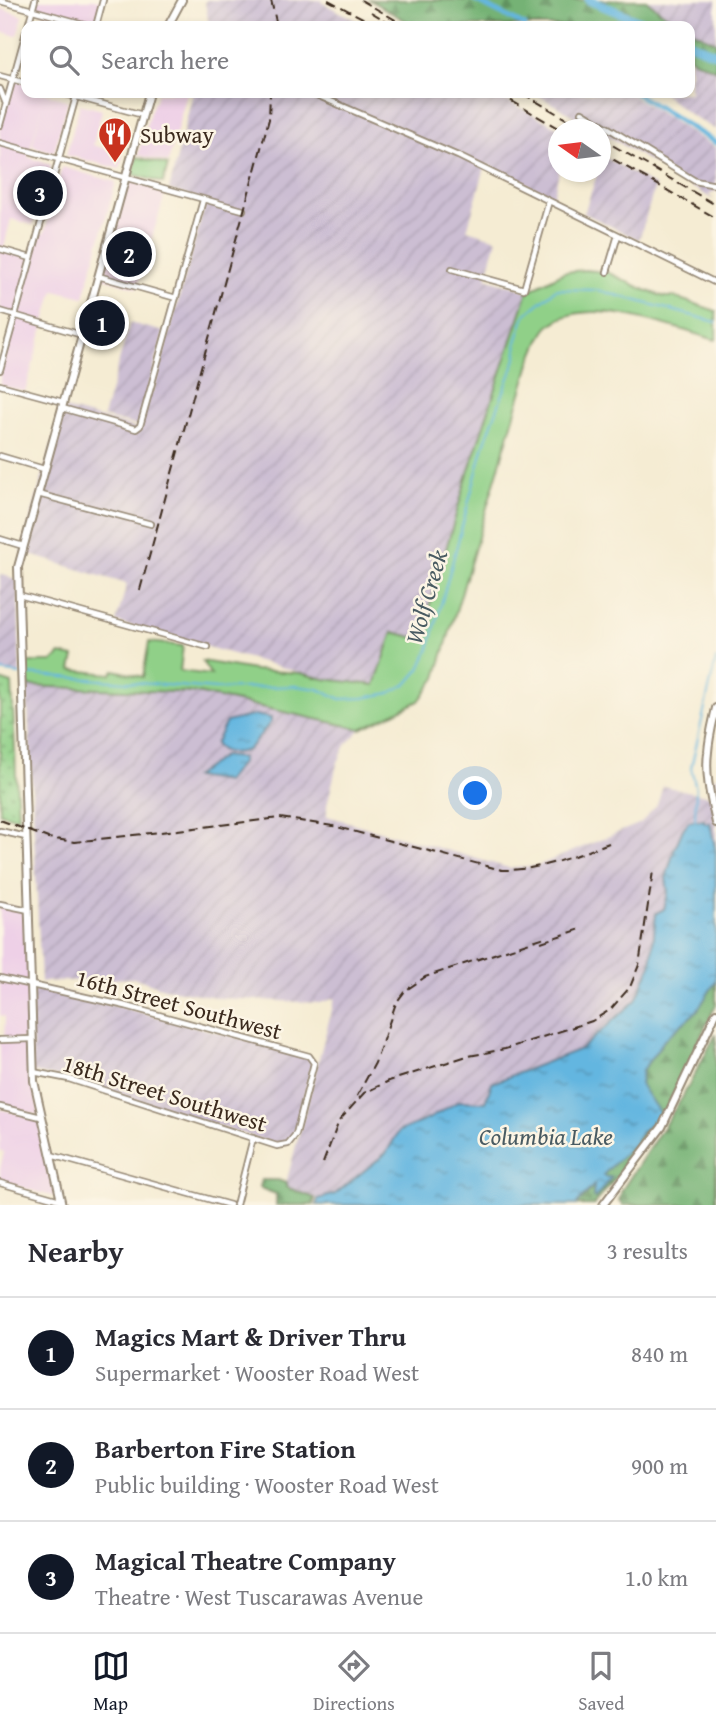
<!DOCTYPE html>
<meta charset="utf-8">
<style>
body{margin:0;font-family:"Gentium Book Plus",serif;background:#f2f2f3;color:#2b2b33}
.compass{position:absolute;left:548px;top:119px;width:63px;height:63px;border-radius:50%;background:#fff;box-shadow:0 4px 10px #0003;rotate:284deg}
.you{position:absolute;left:476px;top:794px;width:24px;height:24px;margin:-18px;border:5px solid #fff;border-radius:50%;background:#1a73e8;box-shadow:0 0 0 10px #1a73e833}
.badge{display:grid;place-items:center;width:46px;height:46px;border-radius:50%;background:#111827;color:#fff;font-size:23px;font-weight:700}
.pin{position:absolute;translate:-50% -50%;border:4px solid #fff;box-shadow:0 2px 7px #0006}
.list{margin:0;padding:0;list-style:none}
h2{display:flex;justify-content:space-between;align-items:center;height:91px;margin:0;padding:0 28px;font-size:30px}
h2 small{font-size:23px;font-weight:400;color:#7c7c81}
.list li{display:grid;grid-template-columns:46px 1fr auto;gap:21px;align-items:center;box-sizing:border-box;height:112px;padding:0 28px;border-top:2px solid #e1e1e2}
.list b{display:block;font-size:26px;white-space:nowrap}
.list p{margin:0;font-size:23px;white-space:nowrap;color:#7c7c81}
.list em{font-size:23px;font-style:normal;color:#7c7c81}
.icon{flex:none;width:38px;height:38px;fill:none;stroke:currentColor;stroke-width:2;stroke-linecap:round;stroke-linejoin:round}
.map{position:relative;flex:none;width:716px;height:1205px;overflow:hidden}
.search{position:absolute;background:#fff;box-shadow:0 4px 10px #0003;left:21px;right:21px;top:21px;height:77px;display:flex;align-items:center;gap:18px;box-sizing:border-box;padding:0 24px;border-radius:14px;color:#7c7c81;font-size:26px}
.sheet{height:427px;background:#fff}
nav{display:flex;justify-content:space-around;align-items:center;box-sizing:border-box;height:98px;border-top:2px solid #e1e1e2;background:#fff;font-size:19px;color:#7c7c81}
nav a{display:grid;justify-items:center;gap:4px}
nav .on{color:#111827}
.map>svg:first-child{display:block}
</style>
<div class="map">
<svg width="716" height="1205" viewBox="0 0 716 1205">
<defs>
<pattern id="industrial-furrows" width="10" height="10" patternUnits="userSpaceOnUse" patternTransform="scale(1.75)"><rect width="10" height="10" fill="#ccbed3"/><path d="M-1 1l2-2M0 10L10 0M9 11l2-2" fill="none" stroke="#b0a3b5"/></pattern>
<pattern id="forest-firs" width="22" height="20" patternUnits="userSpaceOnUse" patternTransform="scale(1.75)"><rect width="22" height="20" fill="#74b274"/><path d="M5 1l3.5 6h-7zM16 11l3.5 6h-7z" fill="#60915f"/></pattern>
<pattern id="park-dots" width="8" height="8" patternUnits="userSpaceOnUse" patternTransform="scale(1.75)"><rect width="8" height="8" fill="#90d088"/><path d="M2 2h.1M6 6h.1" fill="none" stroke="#77a96f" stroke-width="1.8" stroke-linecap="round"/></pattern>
<pattern id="water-ripples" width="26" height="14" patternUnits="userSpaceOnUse" patternTransform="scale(1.75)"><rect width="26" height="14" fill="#64b6e0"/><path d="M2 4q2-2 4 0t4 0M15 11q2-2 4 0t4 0" fill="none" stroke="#5494b5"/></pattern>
</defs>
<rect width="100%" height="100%" fill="#fcf5e5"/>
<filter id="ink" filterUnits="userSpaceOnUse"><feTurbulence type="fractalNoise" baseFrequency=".0143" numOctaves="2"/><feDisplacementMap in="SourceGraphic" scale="14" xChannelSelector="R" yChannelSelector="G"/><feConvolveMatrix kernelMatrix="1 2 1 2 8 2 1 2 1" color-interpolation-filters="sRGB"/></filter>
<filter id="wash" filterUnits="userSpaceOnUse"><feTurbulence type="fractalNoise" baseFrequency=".00686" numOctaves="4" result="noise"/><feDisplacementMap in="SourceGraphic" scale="28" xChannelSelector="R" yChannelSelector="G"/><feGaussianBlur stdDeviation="1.57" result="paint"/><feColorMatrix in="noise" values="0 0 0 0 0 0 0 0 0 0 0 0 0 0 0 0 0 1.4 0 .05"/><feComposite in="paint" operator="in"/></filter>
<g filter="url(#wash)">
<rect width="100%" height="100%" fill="#f5ecd3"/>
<path fill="#eed0e7" d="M 35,0 L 103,0 L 96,26 L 32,10 Z
M 0,8 L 23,16 L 17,36 L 0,31 Z
M 13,79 L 26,83 L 26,93 L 46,93 L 68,101 L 54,152 L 32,146 L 43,103 L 28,157 L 51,165 L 33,225 L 11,219 L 3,250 L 31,258 L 39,231 L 44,234 L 62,167 L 116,182 L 84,297 L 54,290 L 25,392 L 0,385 L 0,370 L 15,316 L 0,311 L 0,125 Z
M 158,93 L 187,93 L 168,163 L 138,155 L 150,112 Z
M 80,104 L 102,110 L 93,145 L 123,155 L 120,169 L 66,155 Z
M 125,178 L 166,191 L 137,288 L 98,276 Z
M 0,904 L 29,910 L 33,1039 L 4,1040 L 5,1017 L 0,1015 Z
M 30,1041 L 39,1115 L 0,1105 L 0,1042 Z
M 0,1109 L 40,1119 L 59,1198 L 0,1181 L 0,1169 L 4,1152 L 0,1150 Z"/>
<path fill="url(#industrial-furrows)" d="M 206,0 L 323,0 L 321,2 L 367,26 L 209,26 L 205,2 Z
M 646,0 L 716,0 L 716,42 L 690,30 L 690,26 L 680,26 L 673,23 Z
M 690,59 L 716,70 L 716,130 L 690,115 L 662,93 L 690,93 Z
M 193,93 L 492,93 L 561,129 L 558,130 L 559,172 L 553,197 L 486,164 L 467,230 L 497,239 L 486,278 L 528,291 L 468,473 L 420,639 L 393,632 L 376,686 L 324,679 L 116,622 L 127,584 L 21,552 L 62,408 L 136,428 L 140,426 L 150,392 L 153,392 L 206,201 L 169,190 Z
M 534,93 L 628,93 L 716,148 L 716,191 L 708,194 L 714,200 L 601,132 L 600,130 L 596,129 Z
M 601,155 L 655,186 L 639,240 L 584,213 L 598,172 L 600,172 Z
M 130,323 L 164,332 L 139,424 L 134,425 L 103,417 Z
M 0,574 L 18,580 L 20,673 L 0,671 Z
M 27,686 L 197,693 L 361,729 L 347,743 L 337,764 L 327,805 L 327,816 L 509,868 L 537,866 L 641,823 L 657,805 L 663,786 L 710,796 L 709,782 L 716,776 L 716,916 L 664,909 L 656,913 L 651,965 L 637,1000 L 622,1013 L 581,1049 L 518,1072 L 485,1102 L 459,1101 L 428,1119 L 399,1131 L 386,1153 L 335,1194 L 318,1199 L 285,1187 L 335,998 L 320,1003 L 221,998 L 164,988 L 135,978 L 41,982 Z
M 31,984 L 309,1056 L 313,1061 L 293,1138 L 282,1146 L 69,1079 L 33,1072 Z"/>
<path fill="#90d088" stroke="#667d53" stroke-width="2" d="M 137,157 L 168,165 L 163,183 L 132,174 Z
M 585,270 L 607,272 L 645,290 L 665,297 L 674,297 L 716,311 L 716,340 C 673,328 592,295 553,323 C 542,330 537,349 531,360 L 436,678 L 419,701 L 361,729 L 197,693 L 28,686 L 27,662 L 52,662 L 60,654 L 74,657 L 71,670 L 111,674 L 114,670 L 143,677 L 149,642 L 183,646 L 180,671 L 211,675 L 202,661 L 254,670 L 300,673 L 324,679 L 375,685 L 393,632 L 420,639 L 468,473 L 528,291 L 564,272 Z"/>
<path fill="url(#forest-firs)" stroke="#586e49" stroke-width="2" d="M 370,0 L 646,0 L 680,26 L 415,26 Z
M 690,30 L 716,42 L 716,70 L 690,58 Z
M 716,981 L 716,1005 L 657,1127 L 594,1205 L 576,1205 L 595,1185 L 593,1195 L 606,1177 L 602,1175 C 613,1164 625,1154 635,1143 C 642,1133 647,1124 659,1119 L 640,1084 L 642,1071 L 665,1039 L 697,1011 Z
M 716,1034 L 716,1205 L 623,1205 L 619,1201 L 622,1190 L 682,1098 Z
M 261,1180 L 278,1180 L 286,1183 L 286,1187 L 315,1198 L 313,1205 L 276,1205 L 276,1194 L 260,1188 Z"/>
<path fill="url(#park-dots)" stroke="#667d53" stroke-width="2" d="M 0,680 L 12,684 L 18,818 L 0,813 Z"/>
<path fill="url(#water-ripples)" stroke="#50707f" stroke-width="2" d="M 255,715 L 271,718 L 271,722 L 248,750 C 237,754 222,755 215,744 L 226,722 Z
M 223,756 L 242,758 L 241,763 L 226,782 L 194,777 Z
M 704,820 L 705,823 L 710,822 L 716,852 L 716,981 L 697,1011 L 665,1039 L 642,1071 L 640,1084 L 661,1115 L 641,1132 L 635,1143 L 603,1175 L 606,1177 L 612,1177 L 595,1198 L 593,1196 L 594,1185 L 576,1205 L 316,1205 L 318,1199 L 335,1194 L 386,1153 L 399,1131 L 428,1119 L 459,1101 L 485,1102 L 492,1083 L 581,1049 L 636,1000 L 651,965 L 656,913 L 664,909 L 668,893 L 666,878 L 674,850 L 683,829 L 689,821 Z"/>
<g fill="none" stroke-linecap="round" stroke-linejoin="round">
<path stroke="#64b6e0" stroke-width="2" d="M 0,671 L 20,674
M 25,674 L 216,689 L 296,686 L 318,689 L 341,699 L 363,698 L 390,693 L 408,683 L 420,669 L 429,649 L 484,445 L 517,356 L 516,342 L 525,315 L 556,289 L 597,290 L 716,322
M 695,821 L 696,788 L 691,768 L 716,659"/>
<path stroke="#64b6e0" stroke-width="5" d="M 474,0 L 525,26
M 635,93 L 716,143"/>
<path stroke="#64b6e0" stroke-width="9" d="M 589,0 L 651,26
M 690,43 L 716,54"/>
</g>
</g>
<g filter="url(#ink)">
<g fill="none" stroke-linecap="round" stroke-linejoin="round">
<g stroke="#988b78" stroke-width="8">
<path id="minor" d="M 0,1 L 91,26
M 28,26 L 35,0
M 96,26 L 103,0
M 0,76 L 26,83
M 0,89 L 6,104
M 62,93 L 143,115
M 312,93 L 458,156 L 716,283
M 582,112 L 695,181 L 716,185
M 0,125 L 26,32
M 0,143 L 243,210
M 0,249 L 31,258
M 452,269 L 524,289 L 549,201
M 607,272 L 618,235
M 98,276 L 176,298
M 0,311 L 82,335
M 0,370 L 77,93
M 0,385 L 63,402
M 62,408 L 136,429 L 140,426 L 203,200
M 0,456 L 44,469
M 38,494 L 151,524
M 0,539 L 23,546
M 19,595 L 208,647
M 0,831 L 26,837
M 0,904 L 29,910
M 0,978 L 126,1006 L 309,1056 L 314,1063 L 296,1134 L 288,1144 L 277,1146 L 69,1079 L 33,1072
M 0,1040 L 33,1039
M 0,1107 L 41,1117
M 51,1155 L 230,1205
M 0,1183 L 60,1200
M 236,1205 L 253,1138"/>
</g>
<g stroke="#988b78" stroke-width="10">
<path id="major" d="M 168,26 L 182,0
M 716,708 C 713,722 709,737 708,752 C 705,776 711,799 716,823
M 62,1205 L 34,1081 L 18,567 L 149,93
M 603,1205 L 662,1127 L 716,1013"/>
</g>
<use href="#minor" stroke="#fff" stroke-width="4.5"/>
<use href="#major" stroke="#fff" stroke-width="6"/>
<path stroke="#3b2a1e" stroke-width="2" stroke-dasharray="10 5" stroke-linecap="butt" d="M 271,0 L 277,26
M 328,0 L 378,26
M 361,0 L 406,26
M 371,12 L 395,26
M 498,93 L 561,130
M 522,93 L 585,130
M 600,138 L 716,205
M 600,152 L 716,218
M 140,590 L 269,119 L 270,93
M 0,820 L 48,838 L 74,842 L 280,818 L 333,826 L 502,870 C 539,871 575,856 609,843
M 541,942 L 581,929
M 357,1096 L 375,1063 L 396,1003 L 405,991 L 425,977 L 548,936
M 323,1163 L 339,1121 L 364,1093 L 389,1081 L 464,1057 L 505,1049 L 592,1021 L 610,1010 L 630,987 L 639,965 L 653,871"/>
</g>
</g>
<defs>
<g id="restaurant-pin" transform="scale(1.75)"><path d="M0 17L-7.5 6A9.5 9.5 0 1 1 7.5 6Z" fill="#c8321e" stroke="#fcf5e5"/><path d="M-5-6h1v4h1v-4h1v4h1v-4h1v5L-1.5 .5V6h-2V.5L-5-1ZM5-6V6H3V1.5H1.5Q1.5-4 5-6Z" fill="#fff"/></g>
</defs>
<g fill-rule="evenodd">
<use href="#restaurant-pin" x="115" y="134"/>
</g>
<g text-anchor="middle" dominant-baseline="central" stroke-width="5" stroke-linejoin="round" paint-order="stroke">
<g font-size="23" fill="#3b2a1e" stroke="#fcf5e5" text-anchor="start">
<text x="140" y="134">Subway</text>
</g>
<g font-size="23" fill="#3b2a1e" stroke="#fcf5e5">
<text transform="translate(179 1004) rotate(15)">16th Street Southwest</text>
<text transform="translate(165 1093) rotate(17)">18th Street Southwest</text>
</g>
<g font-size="24" font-style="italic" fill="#495b62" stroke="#fcf5e5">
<text transform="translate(426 597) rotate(-74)">Wolf Creek</text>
<text x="546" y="1136">Columbia Lake</text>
</g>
</g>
</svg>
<svg class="compass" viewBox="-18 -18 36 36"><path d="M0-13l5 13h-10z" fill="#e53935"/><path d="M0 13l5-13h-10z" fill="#7c7c81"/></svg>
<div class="you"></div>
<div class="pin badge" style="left:102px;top:323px">1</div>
<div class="pin badge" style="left:129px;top:254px">2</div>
<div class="pin badge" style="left:40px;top:193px">3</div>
<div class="search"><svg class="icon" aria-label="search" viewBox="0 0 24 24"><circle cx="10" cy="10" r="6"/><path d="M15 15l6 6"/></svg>Search here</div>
</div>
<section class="sheet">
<h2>Nearby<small>3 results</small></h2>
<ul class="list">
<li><span class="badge">1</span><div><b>Magics Mart &amp; Driver Thru</b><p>Supermarket · Wooster Road West</p></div><em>840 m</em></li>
<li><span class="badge">2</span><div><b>Barberton Fire Station</b><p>Public building · Wooster Road West</p></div><em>900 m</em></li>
<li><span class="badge">3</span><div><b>Magical Theatre Company</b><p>Theatre · West Tuscarawas Avenue</p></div><em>1.0 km</em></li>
</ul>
</section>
<nav>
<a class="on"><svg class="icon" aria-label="map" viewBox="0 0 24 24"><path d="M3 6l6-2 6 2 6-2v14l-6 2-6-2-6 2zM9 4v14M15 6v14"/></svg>Map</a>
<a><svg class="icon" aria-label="directions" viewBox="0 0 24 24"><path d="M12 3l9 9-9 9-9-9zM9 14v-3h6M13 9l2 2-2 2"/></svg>Directions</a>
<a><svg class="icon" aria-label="saved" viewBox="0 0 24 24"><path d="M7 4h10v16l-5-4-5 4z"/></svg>Saved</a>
</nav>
